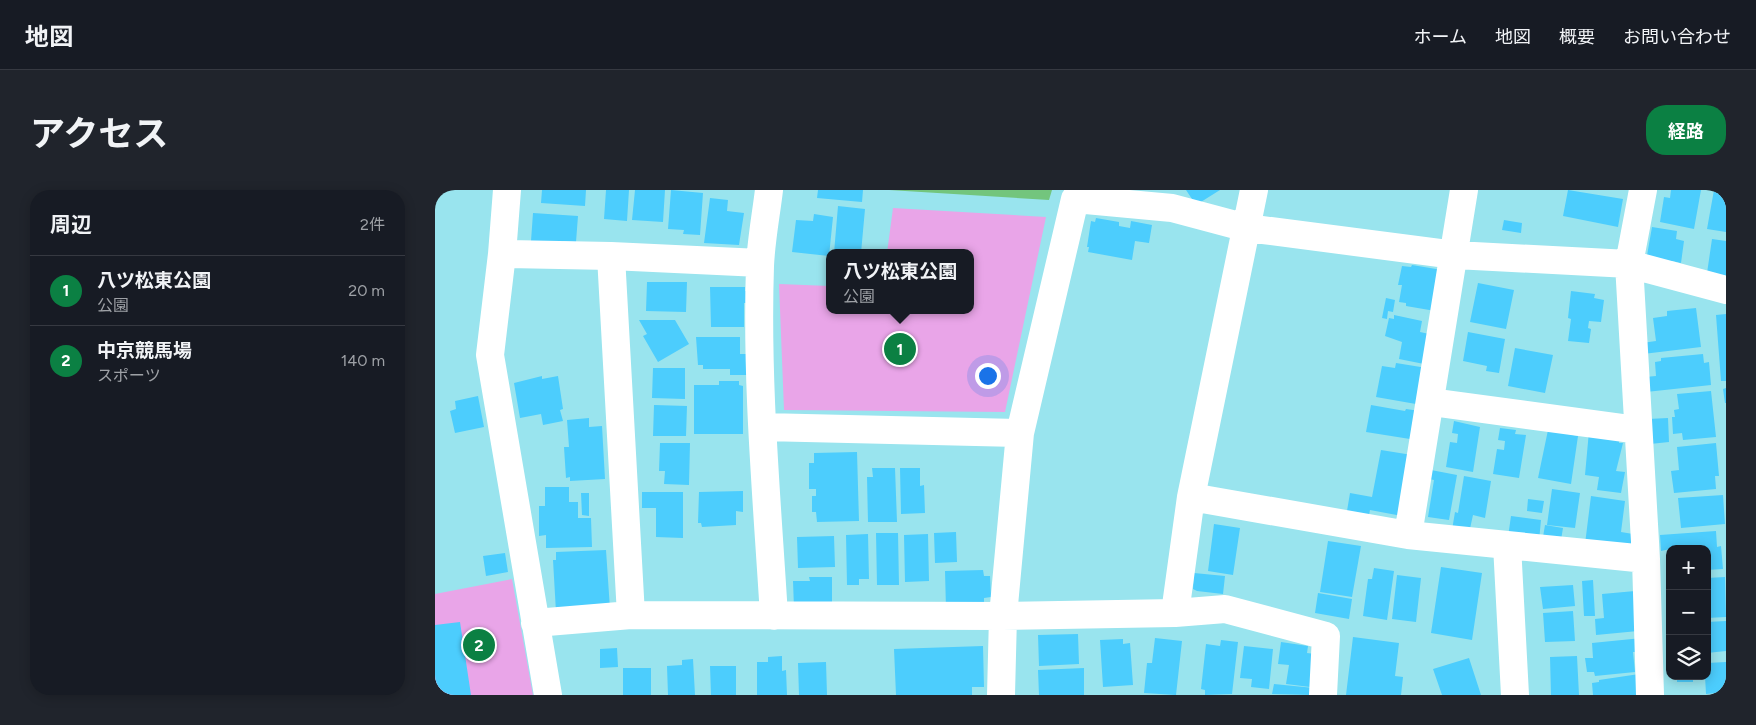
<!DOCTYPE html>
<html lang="ja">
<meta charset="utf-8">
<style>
body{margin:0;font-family:Figtree,"Noto Sans JP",sans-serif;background:#20242c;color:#f1f3f6}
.controls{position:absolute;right:15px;bottom:15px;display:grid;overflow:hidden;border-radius:10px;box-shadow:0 2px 12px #0003}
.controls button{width:45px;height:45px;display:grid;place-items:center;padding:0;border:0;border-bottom:1px solid #363941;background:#171b24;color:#f1f3f6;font:25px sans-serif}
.you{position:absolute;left:552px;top:185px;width:18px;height:18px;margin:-12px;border:4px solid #fff;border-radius:50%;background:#1a73e8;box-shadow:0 0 0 8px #1a73e833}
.badge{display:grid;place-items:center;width:32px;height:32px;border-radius:50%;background:#0b8043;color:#fff;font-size:16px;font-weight:700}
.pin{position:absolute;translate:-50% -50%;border:2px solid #fff;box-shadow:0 1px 5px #0006}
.popup{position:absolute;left:391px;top:59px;width:148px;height:65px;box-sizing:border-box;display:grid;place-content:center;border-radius:10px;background:#171b24;filter:drop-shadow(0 1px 4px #0005);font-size:16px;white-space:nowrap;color:#9ea1a6}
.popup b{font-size:19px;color:#f1f3f6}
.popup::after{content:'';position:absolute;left:50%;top:100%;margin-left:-10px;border:10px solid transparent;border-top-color:#171b24}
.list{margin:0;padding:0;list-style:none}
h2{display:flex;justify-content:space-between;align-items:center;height:65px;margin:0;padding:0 20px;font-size:21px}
h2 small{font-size:16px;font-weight:400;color:#9ea1a6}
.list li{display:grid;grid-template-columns:32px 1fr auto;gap:15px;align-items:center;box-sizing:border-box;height:70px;padding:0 20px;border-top:1px solid #363941}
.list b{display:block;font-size:19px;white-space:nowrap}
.list p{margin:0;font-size:16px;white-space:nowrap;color:#9ea1a6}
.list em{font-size:16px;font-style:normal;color:#9ea1a6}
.icon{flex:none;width:28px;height:28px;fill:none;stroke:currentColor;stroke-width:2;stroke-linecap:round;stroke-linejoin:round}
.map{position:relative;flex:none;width:1291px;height:505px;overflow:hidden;border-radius:20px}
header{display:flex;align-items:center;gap:30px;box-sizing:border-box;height:70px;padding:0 25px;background:#171b24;border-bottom:1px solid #363941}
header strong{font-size:24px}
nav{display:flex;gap:28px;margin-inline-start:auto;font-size:18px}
.intro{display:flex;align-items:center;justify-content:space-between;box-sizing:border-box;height:120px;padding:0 30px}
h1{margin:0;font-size:35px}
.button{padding:12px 22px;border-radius:20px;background:#0b8043;color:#fff;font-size:18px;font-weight:700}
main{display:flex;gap:30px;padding:0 30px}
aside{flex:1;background:#171b24;border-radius:20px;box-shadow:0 2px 12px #0003}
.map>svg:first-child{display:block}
</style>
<header>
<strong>地図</strong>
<nav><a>ホーム</a><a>地図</a><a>概要</a><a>お問い合わせ</a></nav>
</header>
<div class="intro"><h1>アクセス</h1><a class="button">経路</a></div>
<main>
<aside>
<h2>周辺<small>2件</small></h2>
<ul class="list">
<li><span class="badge">1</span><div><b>八ツ松東公園</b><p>公園</p></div><em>20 m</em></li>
<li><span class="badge">2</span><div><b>中京競馬場</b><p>スポーツ</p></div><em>140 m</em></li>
</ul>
</aside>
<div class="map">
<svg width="1291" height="505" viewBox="0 0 1291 505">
<rect width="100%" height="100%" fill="#99e4ee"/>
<path fill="#e9a5e8" d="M 458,18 L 611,27 L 570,222 L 349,220 L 344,94 L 395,96 L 395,120 L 535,120 L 535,63 L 452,63 Z
M 77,389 L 98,505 L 0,505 L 0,404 Z"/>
<path fill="#73c57d" d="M 454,0 L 617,0 L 614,10 Z"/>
<path fill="#4ccdfd" d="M 107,0 L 151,0 L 150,16 L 106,13 Z
M 171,0 L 194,0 L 192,31 L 169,29 Z
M 200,0 L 230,0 L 228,32 L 197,30 Z
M 236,0 L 268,3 L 265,45 L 248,44 L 249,40 L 233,39 Z
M 383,0 L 428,0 L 427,12 L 382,8 Z
M 751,0 L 785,0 L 761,15 Z
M 1133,0 L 1188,9 L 1183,37 L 1128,26 Z
M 1236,0 L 1266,0 L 1259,39 L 1225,32 L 1229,7 L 1235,8 Z
M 1279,0 L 1291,0 L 1291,42 L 1272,39 Z
M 275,8 L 293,10 L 292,21 L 309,23 L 304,55 L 269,53 Z
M 403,16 L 430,19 L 426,63 L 399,63 Z
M 98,23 L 143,26 L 141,52 L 128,51 L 128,54 L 96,51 Z
M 379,24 L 398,27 L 394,66 L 357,62 L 361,30 L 378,31 Z
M 661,28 L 684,32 L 684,36 L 695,38 L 696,31 L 717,35 L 714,53 L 700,51 L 697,70 L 653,62 L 654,57 L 652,57 L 656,31 L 660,32 Z
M 1069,30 L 1087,33 L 1086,43 L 1067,40 Z
M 1217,37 L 1242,41 L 1241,49 L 1249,51 L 1246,73 L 1237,71 L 1235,82 L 1210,77 Z
M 1277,49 L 1291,51 L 1291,93 L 1271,90 Z
M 977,75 L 1007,80 L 1006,122 L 971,116 L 971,113 L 964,112 L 967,95 L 963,95 L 967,76 L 976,77 Z
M 212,92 L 252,92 L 251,122 L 211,121 Z
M 1043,93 L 1079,100 L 1071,139 L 1035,132 Z
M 275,97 L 310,97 L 310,101 L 312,101 L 312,113 L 309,113 L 309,137 L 276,137 Z
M 1136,101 L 1160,104 L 1159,108 L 1169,110 L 1166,132 L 1154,131 L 1153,138 L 1156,139 L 1154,153 L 1133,151 L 1136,129 L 1133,128 Z
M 951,108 L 960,110 L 958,122 L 953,121 L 952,129 L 947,128 Z
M 1261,118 L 1266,157 L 1208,164 L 1207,153 L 1221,151 L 1218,128 L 1232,126 L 1232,121 Z
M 1291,124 L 1291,191 L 1286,191 L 1281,125 Z
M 959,125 L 987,131 L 985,142 L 999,145 L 994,175 L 964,169 L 967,152 L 950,146 L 954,128 L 959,129 Z
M 204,130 L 240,130 L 254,154 L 223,172 L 208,146 L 212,144 Z
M 1033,142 L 1070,149 L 1064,183 L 1051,181 L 1052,176 L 1028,171 Z
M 261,147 L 305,147 L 305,164 L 313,164 L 313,185 L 295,185 L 295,179 L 268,179 L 268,175 L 263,175 Z
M 1080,158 L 1118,165 L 1110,203 L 1073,196 Z
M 1268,164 L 1269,173 L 1274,172 L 1276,195 L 1211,202 L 1210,187 L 1221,186 L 1220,172 L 1226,171 L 1226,168 Z
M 961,173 L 998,179 L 981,214 L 941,207 L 947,176 L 960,178 Z
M 218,178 L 250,178 L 250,209 L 217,208 Z
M 107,186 L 107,189 L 123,186 L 128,219 L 125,220 L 128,231 L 108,235 L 106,224 L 85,228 L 79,193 Z
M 284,191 L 304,191 L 304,195 L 308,196 L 308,244 L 259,244 L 259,195 L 284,195 Z
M 1291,198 L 1291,213 L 1290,213 L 1288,199 Z
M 1276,201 L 1281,247 L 1248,250 L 1247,243 L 1238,244 L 1237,227 L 1240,227 L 1239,220 L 1244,219 L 1242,204 Z
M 43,206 L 49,237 L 20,243 L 15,221 L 21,219 L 20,211 Z
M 219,215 L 252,216 L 251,246 L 218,246 Z
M 936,215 L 970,221 L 971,219 L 985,221 L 975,249 L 931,242 Z
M 154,228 L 154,237 L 167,236 L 170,289 L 135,291 L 135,287 L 131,288 L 129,257 L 134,257 L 132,230 Z
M 1233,228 L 1234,252 L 1215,254 L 1213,229 Z
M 1019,231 L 1045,237 L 1038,282 L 1011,277 L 1015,252 L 1022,253 L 1023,244 L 1017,243 Z
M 1065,238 L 1081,240 L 1080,244 L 1091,245 L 1084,288 L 1058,284 L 1062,259 L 1069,260 L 1070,251 L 1063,250 Z
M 1113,240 L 1143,246 L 1136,294 L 1103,288 Z
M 1154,241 L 1185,245 L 1184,253 L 1188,253 L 1181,281 L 1190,282 L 1186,303 L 1162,300 L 1164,287 L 1150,285 Z
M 225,253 L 255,253 L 254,295 L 229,294 L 230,281 L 224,281 Z
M 1281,253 L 1284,286 L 1280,286 L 1281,299 L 1239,303 L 1236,281 L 1244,280 L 1242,257 Z
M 946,260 L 977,265 L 967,326 L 935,320 L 934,325 L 912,321 L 915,303 L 937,307 Z
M 422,262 L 424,331 L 382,332 L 381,322 L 377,322 L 377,306 L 381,306 L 381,299 L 374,299 L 374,273 L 379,273 L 379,263 Z
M 437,278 L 460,278 L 462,332 L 433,332 L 432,287 L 438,287 Z
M 465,278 L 485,278 L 485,296 L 489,295 L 490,323 L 466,324 Z
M 996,280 L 1022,285 L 1014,330 L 993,327 L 999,290 L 994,289 Z
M 1029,286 L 1056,291 L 1050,328 L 1038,325 L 1034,343 L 1017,340 L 1020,322 L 1023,323 Z
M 110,297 L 134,297 L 134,312 L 143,312 L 143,328 L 156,328 L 157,357 L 111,358 L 111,345 L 104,346 L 104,316 L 110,316 Z
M 1117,299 L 1145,303 L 1140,338 L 1112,335 Z
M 308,301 L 308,322 L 301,321 L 301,335 L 267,337 L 266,333 L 263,333 L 264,302 Z
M 207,302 L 248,302 L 248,348 L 221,347 L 221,318 L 207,318 Z
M 146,303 L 154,303 L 154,326 L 147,325 Z
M 1288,305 L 1290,334 L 1246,338 L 1243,308 Z
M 1156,306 L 1190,311 L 1186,342 L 1198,344 L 1200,360 L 1150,354 Z
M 1093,309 L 1109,311 L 1107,323 L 1092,321 Z
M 1076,326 L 1106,330 L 1104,351 L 1073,347 Z
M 779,334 L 805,338 L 798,385 L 773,381 Z
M 1110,335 L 1128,338 L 1125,356 L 1107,353 Z
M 1281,341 L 1282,357 L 1286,356 L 1288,379 L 1272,380 L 1272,359 L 1235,359 L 1226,361 L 1225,345 Z
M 521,342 L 522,372 L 500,373 L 499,343 Z
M 441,343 L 463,343 L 464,395 L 442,395 Z
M 433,344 L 434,389 L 424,389 L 424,395 L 412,395 L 411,345 Z
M 493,344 L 494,391 L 470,392 L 469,345 Z
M 399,346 L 400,377 L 363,378 L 362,347 Z
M 893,351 L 926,356 L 917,407 L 885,402 Z
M 171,360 L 175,419 L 121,422 L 118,370 L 121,370 L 121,362 Z
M 70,363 L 73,382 L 51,386 L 48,366 Z
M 1006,377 L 1047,383 L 1037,450 L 996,443 Z
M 939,378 L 959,381 L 952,430 L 928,426 L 933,389 L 937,389 Z
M 548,380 L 549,386 L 555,386 L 556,407 L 549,408 L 549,418 L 511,419 L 510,381 Z
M 759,383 L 790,386 L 788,404 L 762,401 L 758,399 Z
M 962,385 L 986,388 L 981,432 L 957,429 Z
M 374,387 L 397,387 L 397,422 L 359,418 L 358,391 L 375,391 Z
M 1290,387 L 1291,427 L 1272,428 L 1272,388 Z
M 1158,390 L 1160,426 L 1149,426 L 1147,391 Z
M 1138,395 L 1140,416 L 1108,419 L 1105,397 Z
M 1200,401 L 1203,441 L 1161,445 L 1160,429 L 1169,428 L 1167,404 Z
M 883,403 L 917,409 L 914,429 L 880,423 Z
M 1138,421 L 1140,451 L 1110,452 L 1108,423 Z
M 1291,431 L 1291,461 L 1272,463 L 1272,432 Z
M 25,432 L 36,505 L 0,505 L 0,435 Z
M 643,444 L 644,474 L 604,476 L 603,445 Z
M 918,447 L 964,453 L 960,486 L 968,487 L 966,505 L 911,505 Z
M 720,448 L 747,451 L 741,505 L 709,503 L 712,473 L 717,473 Z
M 1207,448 L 1208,462 L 1198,462 L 1200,482 L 1160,486 L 1159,482 L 1152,482 L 1150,468 L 1158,468 L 1157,453 Z
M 688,449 L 688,454 L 695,453 L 698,495 L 668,497 L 665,450 Z
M 786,450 L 803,452 L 797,504 L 770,505 L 770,500 L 766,499 L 771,454 L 785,456 Z
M 846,452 L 873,456 L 872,463 L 880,464 L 875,497 L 851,494 L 854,475 L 843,474 Z
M 548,456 L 549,497 L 537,497 L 537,505 L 461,505 L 459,459 Z
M 809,456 L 838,459 L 834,499 L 816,497 L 817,489 L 805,488 Z
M 182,458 L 183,477 L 165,478 L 165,459 Z
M 347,466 L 347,481 L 351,480 L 352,505 L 322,505 L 322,472 L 333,472 L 333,467 Z
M 1142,466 L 1144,505 L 1116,505 L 1115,467 Z
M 1034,468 L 1046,505 L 1007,505 L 998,479 Z
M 258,469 L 260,505 L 233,505 L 232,476 L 247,475 L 247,470 Z
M 391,472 L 392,505 L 364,505 L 363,473 Z
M 1291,472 L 1291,502 L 1271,504 L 1270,486 L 1272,486 L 1272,473 Z
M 275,476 L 301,476 L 301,505 L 276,505 Z
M 188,478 L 216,478 L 216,505 L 188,505 Z
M 649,478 L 649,505 L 604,505 L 603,480 Z
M 1211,483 L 1206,505 L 1158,505 L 1157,493 L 1164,492 L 1164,490 Z
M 1242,486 L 1258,486 L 1258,492 L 1242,492 Z
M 839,494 L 879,498 L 878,505 L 837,504 Z"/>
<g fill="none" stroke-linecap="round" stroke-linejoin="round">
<path stroke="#fff" stroke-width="28" d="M 72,0 L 67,64 L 55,165 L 113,505
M 334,0 C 331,25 326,51 325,76 C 321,192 332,310 339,426
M 1208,0 L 1194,74 L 1211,369 L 1215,505
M 67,64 L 176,66 L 325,73
M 176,66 L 196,425
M 996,212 L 1203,240
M 328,237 L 585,243
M 756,307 L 973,345 L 1211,369
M 973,345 L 1029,0
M 1072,355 L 1080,505
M 740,423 L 756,307 L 819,0
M 100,433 L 196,425 L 568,426 L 740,423 L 790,419 L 891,446 L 888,505
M 566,505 L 568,426 L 585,243 L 640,9 L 737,18 L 812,38 L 1020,65 L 1194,74 L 1291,100"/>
</g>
</svg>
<div class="controls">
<button>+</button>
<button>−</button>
<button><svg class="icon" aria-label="layers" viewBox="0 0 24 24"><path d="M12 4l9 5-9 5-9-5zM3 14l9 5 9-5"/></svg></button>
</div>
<div class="you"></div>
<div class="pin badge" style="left:465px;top:159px">1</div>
<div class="popup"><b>八ツ松東公園</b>公園</div>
<div class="pin badge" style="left:44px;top:455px">2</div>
</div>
</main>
